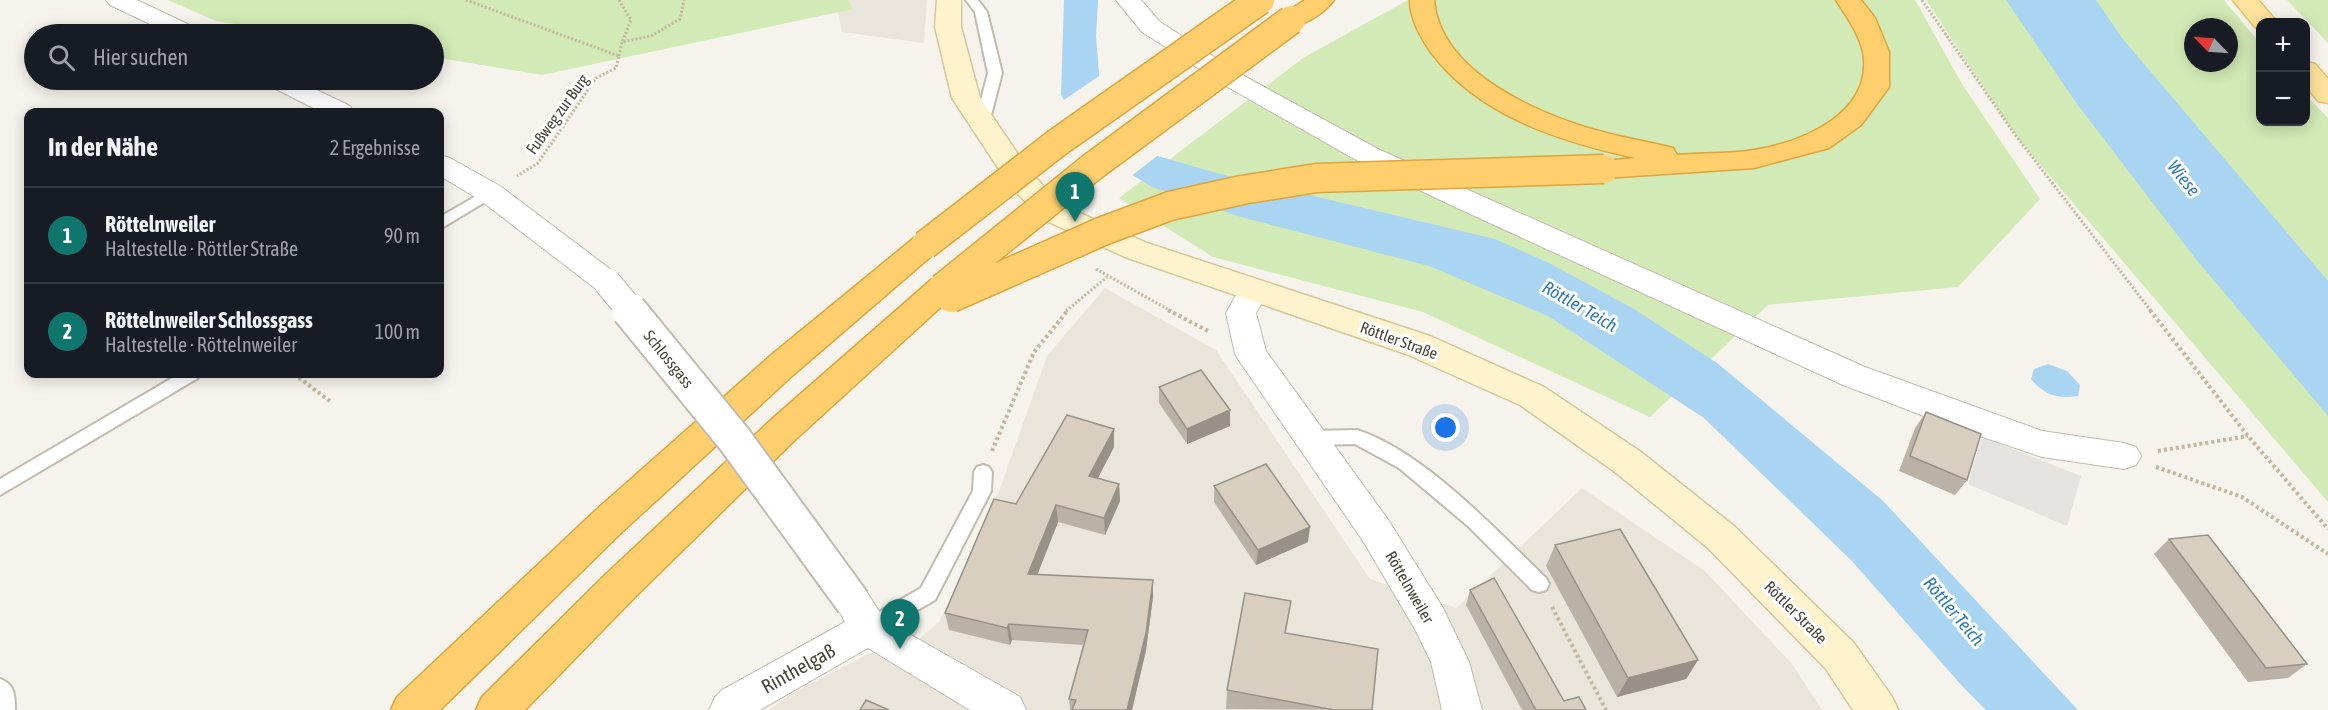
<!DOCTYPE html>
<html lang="de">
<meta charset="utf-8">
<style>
body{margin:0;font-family:"Asap Condensed",sans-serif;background:#20242c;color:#f1f3f6}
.controls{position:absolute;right:18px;top:18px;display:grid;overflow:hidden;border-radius:12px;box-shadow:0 3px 15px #0003}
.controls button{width:54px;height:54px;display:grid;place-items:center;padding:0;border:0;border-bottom:2px solid #363941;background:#171b24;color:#f1f3f6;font:30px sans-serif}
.compass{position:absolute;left:2184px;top:18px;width:54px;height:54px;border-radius:50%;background:#171b24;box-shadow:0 3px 15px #0003;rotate:295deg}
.you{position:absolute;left:1446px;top:428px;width:21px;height:21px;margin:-15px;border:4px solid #fff;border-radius:50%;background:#1a73e8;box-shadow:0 0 0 9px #1a73e833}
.badge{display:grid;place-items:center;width:39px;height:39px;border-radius:50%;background:#0f766e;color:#fff;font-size:20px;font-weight:700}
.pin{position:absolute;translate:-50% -50px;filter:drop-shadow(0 2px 3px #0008)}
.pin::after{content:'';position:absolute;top:32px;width:21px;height:18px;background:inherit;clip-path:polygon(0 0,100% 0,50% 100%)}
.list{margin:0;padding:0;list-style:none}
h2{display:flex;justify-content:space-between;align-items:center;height:78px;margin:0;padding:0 24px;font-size:26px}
h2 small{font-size:20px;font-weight:400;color:#9ea1a6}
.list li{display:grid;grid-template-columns:39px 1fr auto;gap:18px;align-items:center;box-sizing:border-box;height:96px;padding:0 24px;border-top:2px solid #363941}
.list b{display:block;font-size:22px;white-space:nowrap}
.list p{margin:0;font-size:20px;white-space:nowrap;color:#9ea1a6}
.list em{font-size:20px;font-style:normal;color:#9ea1a6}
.icon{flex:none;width:33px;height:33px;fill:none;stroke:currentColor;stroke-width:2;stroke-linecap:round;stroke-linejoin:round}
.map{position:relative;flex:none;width:2328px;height:710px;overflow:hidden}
.search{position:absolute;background:#171b24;box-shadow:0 3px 15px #0003;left:24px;top:24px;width:420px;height:66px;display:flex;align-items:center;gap:15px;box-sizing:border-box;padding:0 21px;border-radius:33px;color:#9ea1a6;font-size:22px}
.panel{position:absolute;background:#171b24;box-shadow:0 3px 15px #0003;left:24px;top:108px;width:420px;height:270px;border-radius:12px}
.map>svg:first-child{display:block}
</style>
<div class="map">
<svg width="2328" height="710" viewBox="0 0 2328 710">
<rect width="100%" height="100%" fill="#f6f3ec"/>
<path fill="#eae5da" d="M 835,0 L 927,0 L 924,43 L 842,32 Z
M 1105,288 L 1216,350 L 1370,579 L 1456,608 L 1582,488 L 1705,571 L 1792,664 L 1822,710 L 769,710 L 791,694 L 870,653 L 895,659 L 939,622 L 999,491 L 1047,356 Z"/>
<path fill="#d2eab5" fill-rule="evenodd" d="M 168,0 L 848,0 L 853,9 L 542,75 L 434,57 L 434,34 L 299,34 L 216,21 Z
M 1408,0 L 1915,0 L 1962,84 L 2040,199 L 1958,287 L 1768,305 L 1650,417 L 1423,312 L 1213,257 L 1119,198 L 1303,58 Z
M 1926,0 L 2224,0 L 2260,43 L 2260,122 L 2306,122 L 2306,95 L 2328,118 L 2328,502 L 2016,136 ZM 2193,27 L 2229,27 L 2229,63 L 2193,63 Z
M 2287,0 L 2328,0 L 2328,43 Z"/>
<path fill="#e5e3e0" d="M 1982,437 L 2081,476 L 2067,526 L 1968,484 Z"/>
<path fill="#a9d4f2" d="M 1064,0 L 1098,0 L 1096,36 L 1100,86 L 1114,115 L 1158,156 L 1216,173 L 1495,239 L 1549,263 L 1634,309 L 1717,363 L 1882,500 L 2078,710 L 1986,710 L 1963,687 L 1851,560 L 1704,418 L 1548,316 L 1429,266 L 1241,217 L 1152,187 L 1085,146 L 1061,94 Z
M 2006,0 L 2096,0 L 2122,38 L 2328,281 L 2328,416 L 2195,258 L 2077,104 Z
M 2048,364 L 2067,371 L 2080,385 L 2078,396 C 2057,399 2045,395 2031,379 L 2034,369 Z"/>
<path fill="#f6f3ec" d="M 1102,74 L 1103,85 L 1116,113 L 1161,153 L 1130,177 L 1083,148 L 1061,102 Z"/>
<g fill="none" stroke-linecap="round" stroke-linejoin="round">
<g stroke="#c2bbae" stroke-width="4">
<path id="lane" d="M 966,0 L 978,0 L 987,12 L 1002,73 L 989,123 L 982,127 L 975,123 L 988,73 L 975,12 Z
M 490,188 L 495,190 L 497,193 L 495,196 L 440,229 L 440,217 Z
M 179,374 L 200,374 L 198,378 L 0,495 L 0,479 Z
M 1357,430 C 1423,451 1496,530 1546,578 L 1549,584 L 1546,590 L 1539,592 L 1532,590 L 1468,526 L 1399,468 L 1355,444 L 1310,445 L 1304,443 L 1301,438 L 1304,433 L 1310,431 Z
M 983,465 L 989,467 L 992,472 L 991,491 L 935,600 L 876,634 L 869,637 L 862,634 L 859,628 L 862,622 L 921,588 L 973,491 L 974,472 L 977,467 Z
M 0,679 C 15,684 15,696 15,710 L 0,710 Z"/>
</g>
<g stroke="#c2bbae" stroke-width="2">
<path id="street" d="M 106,0 L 137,0 L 198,29 L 201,34 L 171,34 L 110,5 Z
M 1116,0 L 1141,0 L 1160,22 L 1244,76 L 1378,149 L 1475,193 L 1865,367 L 2042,431 L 2124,443 L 2136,447 L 2141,456 L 2136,465 L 2124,469 L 2042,457 L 1950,426 L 1843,385 L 1455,207 L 1358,161 L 1226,86 L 1142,32 Z
M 264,80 L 296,80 L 350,106 L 354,112 L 321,112 L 268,85 Z
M 440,155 L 450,158 L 500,186 L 618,275 L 622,282 L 618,289 L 607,293 L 596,289 L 480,200 L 440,176 Z
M 1254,280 L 1265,283 L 1269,291 L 1256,313 L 1266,351 L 1389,521 L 1443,608 L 1469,662 L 1482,710 L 1442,710 L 1431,662 L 1416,631 L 1363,541 L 1240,362 L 1235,354 L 1226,313 L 1243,283 Z
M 853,586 L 866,591 L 882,616 L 904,631 L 1020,697 L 1026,710 L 970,710 L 868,648 L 760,710 L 709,710 L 715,697 L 722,690 L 845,622 L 835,602 L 840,591 Z"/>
</g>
<g stroke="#d6c79b" stroke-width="3">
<path id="secondary" d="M 937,0 L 961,0 L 961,27 L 980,98 L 1028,169 L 1060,204 L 1147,243 L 1430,336 L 1544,387 L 1641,452 L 1734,526 L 1854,643 L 1892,697 L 1898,710 L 1853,710 L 1826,669 L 1708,548 L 1615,472 L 1520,405 L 1406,354 L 1125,257 L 1040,218 L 1008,183 L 952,98 L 935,27 Z"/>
</g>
<g stroke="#e6c16a" stroke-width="3">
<path id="primary" d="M 2233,0 L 2258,0 L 2277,22 L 2260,22 L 2260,29 L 2255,27 Z
M 2306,62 L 2315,64 L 2328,79 L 2328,103 L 2318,101 L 2306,86 Z"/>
</g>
<g stroke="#e0a43c" stroke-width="3">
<path id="highway" d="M 1305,0 L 1334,0 C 1324,14 1299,30 1282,25 L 1278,20 L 1282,15 Z
M 1410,0 L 1434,0 C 1440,75 1545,117 1606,133 C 1628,139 1651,142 1673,148 L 1677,155 C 1702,153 1729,154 1754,150 C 1803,142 1874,113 1863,52 C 1859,33 1846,16 1836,0 L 1861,0 L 1875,18 L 1889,52 L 1889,87 L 1861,125 L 1829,148 L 1754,168 L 1604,178 L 1594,176 L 1590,169 L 1594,162 L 1635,158 C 1559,141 1478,116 1430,51 C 1420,36 1410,19 1410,0 Z
M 925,235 L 936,238 L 940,245 L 936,252 L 793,375 L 622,532 L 440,710 L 391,710 L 397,697 L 596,510 L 769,357 L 914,238 Z
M 942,277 L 953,280 L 958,288 L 953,296 L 796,439 L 633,599 L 525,710 L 476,710 L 482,697 L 605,575 L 772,419 L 931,280 Z"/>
</g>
<path stroke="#c4b79f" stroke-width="3" stroke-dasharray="2 2" stroke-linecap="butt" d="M 466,0 L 619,56 L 616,68 L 596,78 L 538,163 L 517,176
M 619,0 L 631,20 L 622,42
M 1922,0 L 2016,136 L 2151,311
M 619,56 L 622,42 L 651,36 L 680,19 L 684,0
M 1096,269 L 1171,311
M 1066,311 L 1107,277"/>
<path stroke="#c4b79f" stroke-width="4" stroke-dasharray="3 3" stroke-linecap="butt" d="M 1168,310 L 1210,332
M 2150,310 L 2248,436 L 2328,529
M 294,374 L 331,402
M 992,451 L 1034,352 L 1068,310
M 2158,451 L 2248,436
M 2156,467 L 2242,497 L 2328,554
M 1552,607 L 1606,710"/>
<use href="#lane" fill="#fff" fill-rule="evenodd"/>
<use href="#street" fill="#fff" fill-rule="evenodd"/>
<use href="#secondary" fill="#fff3cd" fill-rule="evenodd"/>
<use href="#primary" fill="#ffe39c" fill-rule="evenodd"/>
<use href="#highway" fill="#ffcf6e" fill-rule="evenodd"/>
<g stroke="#c2bbae" stroke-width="29" stroke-linecap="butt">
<path id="street-bridge-far1" d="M 607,282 L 631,311"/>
</g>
<g stroke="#c2bbae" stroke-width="38" stroke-linecap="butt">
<path id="street-bridge" d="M 629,310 L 735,440 L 853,602"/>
</g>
<g stroke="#e0a43c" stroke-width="31" stroke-linecap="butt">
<path id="highway-bridge" d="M 925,245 L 1058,142 L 1260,0
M 942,288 L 1092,167 L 1291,20
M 951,298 L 1103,231 L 1170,206 L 1242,190 L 1316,178 L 1604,169"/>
</g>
<use href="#street-bridge-far1" stroke="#fff" stroke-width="27"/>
<use href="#street-bridge" stroke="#fff" stroke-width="34"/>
<use href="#highway-bridge" stroke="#ffcf6e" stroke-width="28"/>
</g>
<path fill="#bab2a6" d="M 1159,387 L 1230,426 L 1187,444 L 1159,403 Z
M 1926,412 L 1967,480 L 1955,495 L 1899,471 L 1915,428 Z
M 1114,429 L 1114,447 L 1098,478 L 1119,484 L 1120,501 L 1105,535 L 1058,522 L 1037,575 L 1153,597 L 1146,650 L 1132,710 L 1070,710 L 1069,699 L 1083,645 L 1012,640 L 1010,645 L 949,630 L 945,613 Z
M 1214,486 L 1308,542 L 1256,565 L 1214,502 Z
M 2169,539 L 2307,664 L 2288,678 L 2248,682 L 2154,554 Z
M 1555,545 L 1698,660 L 1686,679 L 1617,697 L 1546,566 Z
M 1470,590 L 1564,701 L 1586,710 L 1522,710 L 1466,605 Z
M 1286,633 L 1372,710 L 1226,709 L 1227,690 Z"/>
<path fill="#979187" d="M 1230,410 L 1230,426 L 1187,444 L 1187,429 Z
M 1114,429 L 1114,447 L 1090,493 L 1089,476 Z
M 1119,484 L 1120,501 L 1105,535 L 1104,518 Z
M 1056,505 L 1058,522 L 1031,591 L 1028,574 Z
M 1310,527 L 1308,542 L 1256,565 L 1258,550 Z
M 1153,580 L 1153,597 L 1146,650 L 1132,710 L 1127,710 Z
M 1009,624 L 1012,640 L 1010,645 L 1007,628 Z
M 1698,660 L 1686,679 L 1617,697 L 1628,678 Z"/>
<path fill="#d8cfc1" stroke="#979187" stroke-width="1.5" d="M 1201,370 L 1230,410 L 1187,429 L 1159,387 Z
M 1926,412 L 1981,434 L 1967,480 L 1910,456 Z
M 1067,415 L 1114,429 L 1089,476 L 1119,484 L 1104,518 L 1056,505 L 1028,574 L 1153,580 L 1146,633 L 1127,710 L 1072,710 L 1076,700 L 1069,699 L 1088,630 L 1009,624 L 1007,628 L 945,613 L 994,499 L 1016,504 Z
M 1266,464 L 1310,527 L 1258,550 L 1214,486 Z
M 1620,529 L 1698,660 L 1628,678 L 1555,545 Z
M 2208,535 L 2307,664 L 2266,668 L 2169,539 Z
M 1494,578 L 1564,701 L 1579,697 L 1586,710 L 1536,710 L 1470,590 Z
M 1245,593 L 1291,601 L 1285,633 L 1378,649 L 1372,710 L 1334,710 L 1227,690 Z
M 866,700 L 889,710 L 860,710 Z"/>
<g text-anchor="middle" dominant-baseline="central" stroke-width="6" stroke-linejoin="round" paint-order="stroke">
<g font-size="16" fill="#4b4439" stroke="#fff">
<text transform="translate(557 114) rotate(-54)">Fußweg zur Burg</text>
<text transform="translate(1399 340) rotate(20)">Röttler Straße</text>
<text transform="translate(669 359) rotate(51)">Schlossgass</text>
<text transform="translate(1410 587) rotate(60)">Röttelnweiler</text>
<text transform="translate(1796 612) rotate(45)">Röttler Straße</text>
</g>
<g font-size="18" font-style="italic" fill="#2e7ab2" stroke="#fff">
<text transform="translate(2184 178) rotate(51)">Wiese</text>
<text transform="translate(1580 306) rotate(30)">Röttler Teich</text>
<text transform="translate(1954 611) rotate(50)">Röttler Teich</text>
</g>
<g font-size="20" fill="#4b4439" stroke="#fff">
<text transform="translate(798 668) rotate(-29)">Rinthelgaß</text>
</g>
</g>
</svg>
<div class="controls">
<button>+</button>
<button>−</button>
</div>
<svg class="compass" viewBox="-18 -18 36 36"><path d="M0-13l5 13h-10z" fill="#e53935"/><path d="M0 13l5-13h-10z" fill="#9ea1a6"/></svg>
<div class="you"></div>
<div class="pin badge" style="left:1075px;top:222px">1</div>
<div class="pin badge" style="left:900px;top:649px">2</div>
<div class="search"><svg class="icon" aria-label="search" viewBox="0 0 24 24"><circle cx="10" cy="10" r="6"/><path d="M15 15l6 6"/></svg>Hier suchen</div>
<section class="panel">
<h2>In der Nähe<small>2 Ergebnisse</small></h2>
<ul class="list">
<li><span class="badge">1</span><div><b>Röttelnweiler</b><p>Haltestelle · Röttler Straße</p></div><em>90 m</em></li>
<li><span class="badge">2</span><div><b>Röttelnweiler Schlossgass</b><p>Haltestelle · Röttelnweiler</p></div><em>100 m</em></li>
</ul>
</section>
</div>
